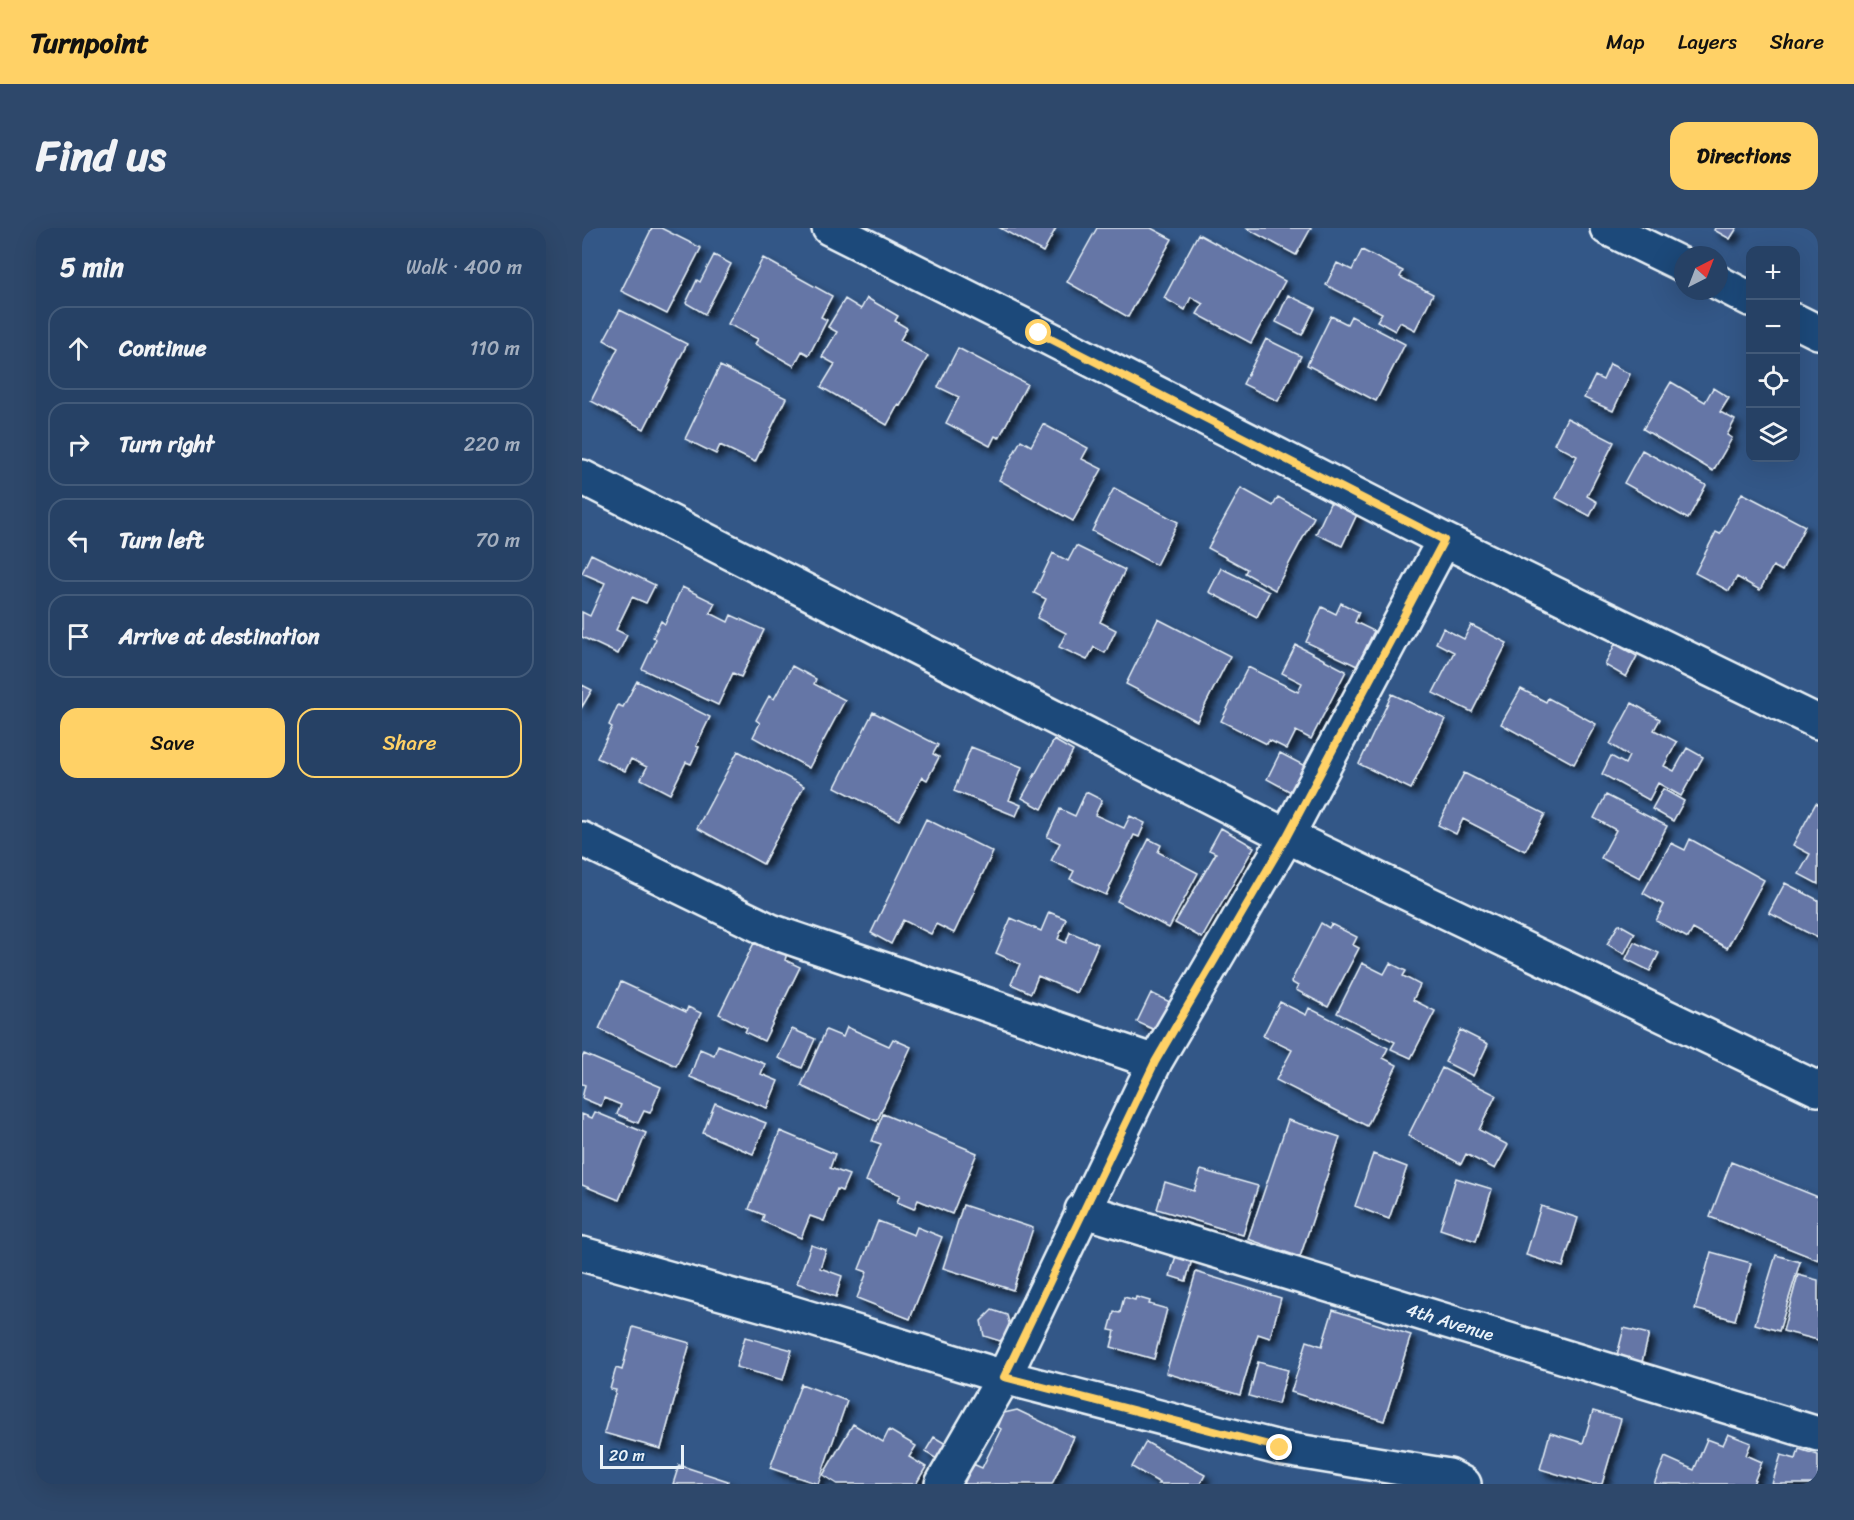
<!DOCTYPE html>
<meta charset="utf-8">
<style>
body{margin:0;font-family:Sriracha,sans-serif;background:#2e486b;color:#f1f3f6}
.controls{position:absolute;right:18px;top:18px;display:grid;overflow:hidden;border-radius:12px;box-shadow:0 6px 24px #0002}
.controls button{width:54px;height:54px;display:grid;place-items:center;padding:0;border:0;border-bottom:2px solid #425a79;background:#264165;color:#f1f3f6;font:30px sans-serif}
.compass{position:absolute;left:1092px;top:18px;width:54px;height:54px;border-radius:50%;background:#264165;box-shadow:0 6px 24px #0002;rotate:42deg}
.scale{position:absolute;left:18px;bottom:15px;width:84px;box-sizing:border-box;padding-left:6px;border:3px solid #e8f1f8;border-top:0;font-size:16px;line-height:21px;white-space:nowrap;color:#e8f1f8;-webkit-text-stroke:4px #1f4a7a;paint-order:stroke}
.stop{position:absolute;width:18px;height:18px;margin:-14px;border:4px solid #ffd166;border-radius:50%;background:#fff}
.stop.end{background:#ffd166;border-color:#fff;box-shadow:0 2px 6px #0008}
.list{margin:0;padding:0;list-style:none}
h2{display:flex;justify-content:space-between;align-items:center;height:78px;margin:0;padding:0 24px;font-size:26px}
h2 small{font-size:20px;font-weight:400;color:#a4afbf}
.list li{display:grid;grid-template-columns:39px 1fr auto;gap:18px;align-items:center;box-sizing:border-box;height:84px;margin:0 12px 12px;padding:0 12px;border:2px solid #425a79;border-radius:18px}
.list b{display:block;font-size:22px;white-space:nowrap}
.list em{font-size:20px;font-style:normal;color:#a4afbf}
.actions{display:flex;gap:12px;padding:18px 24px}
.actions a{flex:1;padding:14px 0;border:2px solid #ffd166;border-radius:18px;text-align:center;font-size:21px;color:#ffd166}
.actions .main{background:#ffd166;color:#111}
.icon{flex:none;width:33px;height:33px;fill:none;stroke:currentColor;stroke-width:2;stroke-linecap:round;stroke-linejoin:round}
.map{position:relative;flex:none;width:1236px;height:1256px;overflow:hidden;border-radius:18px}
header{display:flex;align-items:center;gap:36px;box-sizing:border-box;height:84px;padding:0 30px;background:#ffd166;color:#111}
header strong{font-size:28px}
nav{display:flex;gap:33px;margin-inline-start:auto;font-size:21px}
.intro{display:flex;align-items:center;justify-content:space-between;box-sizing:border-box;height:144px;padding:0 36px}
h1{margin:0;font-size:42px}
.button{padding:15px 27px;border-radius:18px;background:#ffd166;color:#111;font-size:21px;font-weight:700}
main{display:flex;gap:36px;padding:0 36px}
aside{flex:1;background:#264165;border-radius:18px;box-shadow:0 6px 24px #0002}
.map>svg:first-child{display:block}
</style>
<header>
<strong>Turnpoint</strong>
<nav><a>Map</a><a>Layers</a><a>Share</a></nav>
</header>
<div class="intro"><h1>Find us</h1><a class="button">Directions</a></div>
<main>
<aside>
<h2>5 min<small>Walk · 400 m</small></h2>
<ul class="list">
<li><svg class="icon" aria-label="ahead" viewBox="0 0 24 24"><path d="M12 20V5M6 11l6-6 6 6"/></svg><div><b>Continue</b></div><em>110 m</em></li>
<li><svg class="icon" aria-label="right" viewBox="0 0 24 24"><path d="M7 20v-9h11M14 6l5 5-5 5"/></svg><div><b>Turn right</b></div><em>220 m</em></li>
<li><svg class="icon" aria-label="left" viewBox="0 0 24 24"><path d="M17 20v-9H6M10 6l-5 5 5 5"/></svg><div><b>Turn left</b></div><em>70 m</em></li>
<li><svg class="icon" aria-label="arrive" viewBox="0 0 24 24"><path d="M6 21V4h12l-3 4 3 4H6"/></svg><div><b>Arrive at destination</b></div></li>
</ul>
<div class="actions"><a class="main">Save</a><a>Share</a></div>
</aside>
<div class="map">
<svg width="1236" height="1256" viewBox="0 0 1236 1256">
<defs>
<filter id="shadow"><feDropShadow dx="5.5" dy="5.5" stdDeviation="3" flood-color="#0009"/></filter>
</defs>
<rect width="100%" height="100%" fill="#335787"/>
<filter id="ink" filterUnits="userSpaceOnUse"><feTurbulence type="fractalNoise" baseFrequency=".0167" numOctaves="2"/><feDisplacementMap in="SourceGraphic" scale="12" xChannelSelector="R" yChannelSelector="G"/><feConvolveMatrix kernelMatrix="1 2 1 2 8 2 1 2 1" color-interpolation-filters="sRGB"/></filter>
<g filter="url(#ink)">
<path fill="#6576a6" stroke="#e8f1f8" stroke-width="1.5" filter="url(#shadow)" d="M 70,0 L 79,0 L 119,20 L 85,86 L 39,63 Z
M 418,0 L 474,0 L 461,24 Z
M 515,0 L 569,0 L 590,11 L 546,89 L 485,54 Z
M 664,0 L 729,0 L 714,27 Z
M 1133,0 L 1155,0 L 1148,11 L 1132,2 Z
M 616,6 L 703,53 L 669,115 L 615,86 L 621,76 L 609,69 L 603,82 L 582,70 Z
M 780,22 L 821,43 L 818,49 L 851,66 L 833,102 L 818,94 L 813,103 L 795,93 L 800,85 L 744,57 L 755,35 L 770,42 Z
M 132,27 L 149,36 L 123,86 L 104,75 L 115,52 L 118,54 Z
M 181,30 L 250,68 L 239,89 L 245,92 L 227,127 L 220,123 L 212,138 L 173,116 L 176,111 L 146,96 Z
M 706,67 L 733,80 L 720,107 L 694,94 Z
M 285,70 L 316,88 L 313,93 L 325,100 L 318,112 L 346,128 L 318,178 L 316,177 L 305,197 L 239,159 L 253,136 L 240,129 L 255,104 L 246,99 L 263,71 L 279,81 Z
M 38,82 L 105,116 L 62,201 L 9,173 L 36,120 L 22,112 Z
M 749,88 L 765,96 L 769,88 L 823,116 L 794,173 L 725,137 Z
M 684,111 L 719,128 L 696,173 L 661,156 Z
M 376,120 L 445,156 L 417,210 L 413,208 L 408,218 L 364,195 L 377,169 L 356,159 Z
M 1028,136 L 1048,146 L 1031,183 L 1002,170 L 1013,148 L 1021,152 Z
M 138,138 L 204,170 L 173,234 L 138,217 L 134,226 L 103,211 Z
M 1089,154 L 1123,174 L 1131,160 L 1147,170 L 1138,184 L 1153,192 L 1145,207 L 1150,210 L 1131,243 L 1061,201 Z
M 985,190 L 1032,214 L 1005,268 L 1015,274 L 1008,288 L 974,270 L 995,228 L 972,216 Z
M 461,196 L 506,220 L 500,231 L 520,241 L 491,293 L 417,252 L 439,212 L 449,218 Z
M 1060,222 L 1124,257 L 1106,291 L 1042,255 Z
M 532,260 L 596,294 L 574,337 L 510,303 Z
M 659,260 L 691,278 L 696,269 L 732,289 L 693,362 L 663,345 L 665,341 L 626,320 Z
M 1160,265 L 1223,298 L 1200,343 L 1191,338 L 1178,362 L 1155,349 L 1147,363 L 1113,345 L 1134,304 L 1138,306 Z
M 751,269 L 777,282 L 760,318 L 734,306 Z
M 494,318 L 543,342 L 518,394 L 534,402 L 523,425 L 512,419 L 505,432 L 477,419 L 484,405 L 455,390 L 464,371 L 452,365 L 471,325 L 486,333 Z
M 9,326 L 73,357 L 64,375 L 50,369 L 34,402 L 45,407 L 36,426 L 0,409 L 0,384 L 8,388 L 23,355 L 0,345 Z
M 639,340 L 687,364 L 675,389 L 627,364 Z
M 100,359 L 133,375 L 128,385 L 146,394 L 149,387 L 182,402 L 159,449 L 151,445 L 136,477 L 60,441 L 74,411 L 71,409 L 79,393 L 83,396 Z
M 759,375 L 777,384 L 773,394 L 792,403 L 775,438 L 724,414 L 740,379 L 754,386 Z
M 576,391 L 648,428 L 615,493 L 544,456 Z
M 889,397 L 925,415 L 890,484 L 851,465 L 872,424 L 854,415 L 861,400 L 882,411 Z
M 1033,416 L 1055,428 L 1044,449 L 1023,437 Z
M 714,417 L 764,443 L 729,511 L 714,503 L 705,521 L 687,512 L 685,516 L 639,493 L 666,439 L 716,464 L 720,455 L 700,445 Z
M 210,438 L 234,451 L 232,456 L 263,472 L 227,540 L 171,509 L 178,495 L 174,492 L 187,468 L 192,471 Z
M 55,453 L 128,489 L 114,518 L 117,519 L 109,536 L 104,534 L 88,566 L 59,551 L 65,539 L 49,531 L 43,543 L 15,530 L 30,499 L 27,497 L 36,477 L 41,479 Z
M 0,457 L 10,462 L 0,479 Z
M 939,461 L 964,474 L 966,470 L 1014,496 L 992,536 L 919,496 Z
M 810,466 L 863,491 L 829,561 L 777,536 Z
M 1050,475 L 1078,491 L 1072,502 L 1095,514 L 1082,538 L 1092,543 L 1105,520 L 1121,529 L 1099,568 L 1076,555 L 1067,572 L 1020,546 L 1029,528 L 1043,536 L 1047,528 L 1028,516 Z
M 291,484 L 356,517 L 351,526 L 357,529 L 345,552 L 340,549 L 317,592 L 253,559 Z
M 472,512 L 491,523 L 460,581 L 440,570 Z
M 389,519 L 440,539 L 427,572 L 439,577 L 434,588 L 372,563 Z
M 156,523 L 222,558 L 181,636 L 115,600 Z
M 698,525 L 723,538 L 709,564 L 685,551 Z
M 882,545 L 963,586 L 943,623 L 881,591 L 874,606 L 856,597 Z
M 1081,561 L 1102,573 L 1091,593 L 1070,581 Z
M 504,564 L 520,572 L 513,587 L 542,600 L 548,588 L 563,595 L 557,609 L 552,607 L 524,667 L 488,651 L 492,643 L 469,633 L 478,615 L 465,609 L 478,581 L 493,588 Z
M 1024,567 L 1085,598 L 1058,650 L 1019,630 L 1034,602 L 1012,590 Z
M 1234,575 L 1236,576 L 1236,656 L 1217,646 L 1228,626 L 1211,617 Z
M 344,591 L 411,624 L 372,705 L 354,696 L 349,706 L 321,692 L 309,716 L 289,705 Z
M 639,600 L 672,619 L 620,710 L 593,695 L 634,625 L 627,622 Z
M 567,611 L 579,617 L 576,624 L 616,645 L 587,700 L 535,673 Z
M 1108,611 L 1182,652 L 1145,720 L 1111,701 L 1106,710 L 1074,693 L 1082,677 L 1061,665 L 1089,615 L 1103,622 Z
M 1203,655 L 1236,672 L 1236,710 L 1187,685 Z
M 467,684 L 484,691 L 476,711 L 484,715 L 488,704 L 516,716 L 495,765 L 456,748 L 449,765 L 429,756 L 438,736 L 414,725 L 429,690 L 459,703 Z
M 739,695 L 747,700 L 749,696 L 775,709 L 771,717 L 777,720 L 746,779 L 714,762 L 716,758 L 709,754 Z
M 1037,696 L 1053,705 L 1042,726 L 1025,716 Z
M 1052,714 L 1077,725 L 1068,743 L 1044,731 Z
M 172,715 L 188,722 L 190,718 L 205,725 L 203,732 L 218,739 L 182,813 L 163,804 L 165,800 L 137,786 Z
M 780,735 L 802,746 L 808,735 L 824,743 L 821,748 L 838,757 L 831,772 L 853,783 L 829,830 L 809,821 L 813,814 L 755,785 Z
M 39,754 L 104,784 L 106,779 L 119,785 L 94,838 L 17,801 Z
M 569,765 L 588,774 L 575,803 L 555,794 Z
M 698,774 L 724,787 L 727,780 L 806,820 L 801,830 L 815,837 L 785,898 L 694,852 L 710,822 L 681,808 Z
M 265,799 L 307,818 L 311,811 L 329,819 L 295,893 L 219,858 L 244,802 L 261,809 Z
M 210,801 L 233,811 L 220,840 L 196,830 Z
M 878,802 L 906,816 L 891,848 L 863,834 Z
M 136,817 L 183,836 L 179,846 L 196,853 L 185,880 L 108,849 L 118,821 L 132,827 Z
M 2,826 L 79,859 L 68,885 L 62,883 L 56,895 L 35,886 L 39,877 L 22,870 L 19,878 L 0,870 L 3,857 L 0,856 L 0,830 Z
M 860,840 L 914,867 L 897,902 L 926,917 L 913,941 L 884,926 L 879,936 L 826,908 Z
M 133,875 L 184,895 L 171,926 L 121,905 Z
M 13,884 L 64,905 L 37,972 L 0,957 L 0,886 L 10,890 Z
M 301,886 L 395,925 L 370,986 L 336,972 L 332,981 L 315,974 L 318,967 L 284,953 L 299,916 L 290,913 Z
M 706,892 L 758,909 L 718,1029 L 666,1011 Z
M 198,903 L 253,926 L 248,940 L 267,947 L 260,963 L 255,961 L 242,993 L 228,988 L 219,1010 L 180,993 L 182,987 L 167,981 Z
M 791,926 L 825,939 L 807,991 L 773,978 Z
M 1149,934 L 1236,969 L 1236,1032 L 1128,989 Z
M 619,942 L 676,958 L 661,1007 L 575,981 L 583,954 L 612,963 Z
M 874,950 L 910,961 L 894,1013 L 858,1001 Z
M 381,977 L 451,1000 L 431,1062 L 361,1040 Z
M 959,978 L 996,990 L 981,1039 L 944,1027 Z
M 296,993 L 332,1007 L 335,999 L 360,1009 L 328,1091 L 275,1070 L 285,1044 L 277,1041 Z
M 229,1017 L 244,1022 L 238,1040 L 260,1048 L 254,1069 L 215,1055 Z
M 595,1024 L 611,1028 L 604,1053 L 588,1048 Z
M 1129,1024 L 1169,1035 L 1153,1092 L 1113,1081 Z
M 1194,1027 L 1218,1034 L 1197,1103 L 1173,1096 Z
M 614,1044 L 699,1070 L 688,1110 L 676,1106 L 658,1167 L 584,1145 Z
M 1216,1047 L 1236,1052 L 1236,1112 L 1201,1103 Z
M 542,1069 L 553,1072 L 554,1069 L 568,1073 L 567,1076 L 585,1081 L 572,1131 L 529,1119 L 533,1103 L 527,1102 L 532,1084 L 538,1085 Z
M 410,1082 L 425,1087 L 429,1102 L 418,1113 L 402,1108 L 399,1093 Z
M 751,1082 L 829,1107 L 802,1193 L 709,1164 L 725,1113 L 740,1118 Z
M 51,1099 L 108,1115 L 79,1221 L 22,1205 L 34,1162 L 28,1161 L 34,1140 L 40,1142 Z
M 1042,1100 L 1067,1106 L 1059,1138 L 1034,1131 Z
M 163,1109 L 210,1122 L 201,1152 L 154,1139 Z
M 676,1134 L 706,1142 L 696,1176 L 667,1168 Z
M 219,1156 L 265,1173 L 236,1256 L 188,1240 Z
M 435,1182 L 492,1209 L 470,1256 L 382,1256 L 391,1236 L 400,1240 L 419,1201 L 416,1199 L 422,1185 Z
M 1011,1183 L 1039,1191 L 1020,1256 L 1009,1256 L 958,1241 L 968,1205 L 1001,1215 Z
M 271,1196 L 301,1214 L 307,1202 L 334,1218 L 327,1229 L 344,1239 L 334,1256 L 255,1256 L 241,1247 Z
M 1146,1206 L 1169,1215 L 1164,1227 L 1180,1234 L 1171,1256 L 1072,1256 L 1083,1229 L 1112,1242 L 1125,1211 L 1141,1217 Z
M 352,1209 L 364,1216 L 355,1231 L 343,1224 Z
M 564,1214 L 623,1247 L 618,1256 L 577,1256 L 578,1255 L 550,1239 Z
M 1217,1221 L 1236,1227 L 1236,1256 L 1190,1256 L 1199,1227 L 1214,1231 Z
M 97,1237 L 146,1253 L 145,1256 L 91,1256 Z"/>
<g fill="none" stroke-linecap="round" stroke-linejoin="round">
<g stroke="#e8f1f8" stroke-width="38">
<path id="minor" d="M 247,0 L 457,105 L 862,312 L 1236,494
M 1025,0 L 1101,37
M 1137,55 L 1168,71
M 1214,93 L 1236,104
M 0,249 L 705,608 L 1236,861
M 0,611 L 189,703 L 573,834
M 500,982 L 1236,1206
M 0,1026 L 204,1083 L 422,1149 L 697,1220 L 867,1248 L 882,1256
M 360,1256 L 422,1149 L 573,834 L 705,608 L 862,312"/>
</g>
<use href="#minor" stroke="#1f4a7a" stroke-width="33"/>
</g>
</g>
<g fill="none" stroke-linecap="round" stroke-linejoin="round" filter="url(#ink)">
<path stroke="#ffd166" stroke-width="8" d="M 457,105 L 862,312 L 705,608 L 573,834 L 422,1149 L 698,1220"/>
</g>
<g text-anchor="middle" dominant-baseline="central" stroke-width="4.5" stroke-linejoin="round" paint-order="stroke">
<g font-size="18" fill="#e8f1f8" stroke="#1f4a7a">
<text transform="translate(868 1094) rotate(17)">4th Avenue</text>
</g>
</g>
</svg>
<div class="controls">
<button>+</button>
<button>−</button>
<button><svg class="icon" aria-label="locate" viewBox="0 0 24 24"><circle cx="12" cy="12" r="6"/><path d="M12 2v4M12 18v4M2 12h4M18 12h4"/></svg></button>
<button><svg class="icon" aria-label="layers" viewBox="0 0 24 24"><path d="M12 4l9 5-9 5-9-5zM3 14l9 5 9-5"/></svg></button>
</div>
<svg class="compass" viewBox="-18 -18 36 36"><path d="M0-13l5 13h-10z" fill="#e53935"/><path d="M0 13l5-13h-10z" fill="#a4afbf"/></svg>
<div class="scale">20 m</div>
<div class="stop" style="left:457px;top:105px"></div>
<div class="stop end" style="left:698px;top:1220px"></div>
</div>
</main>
